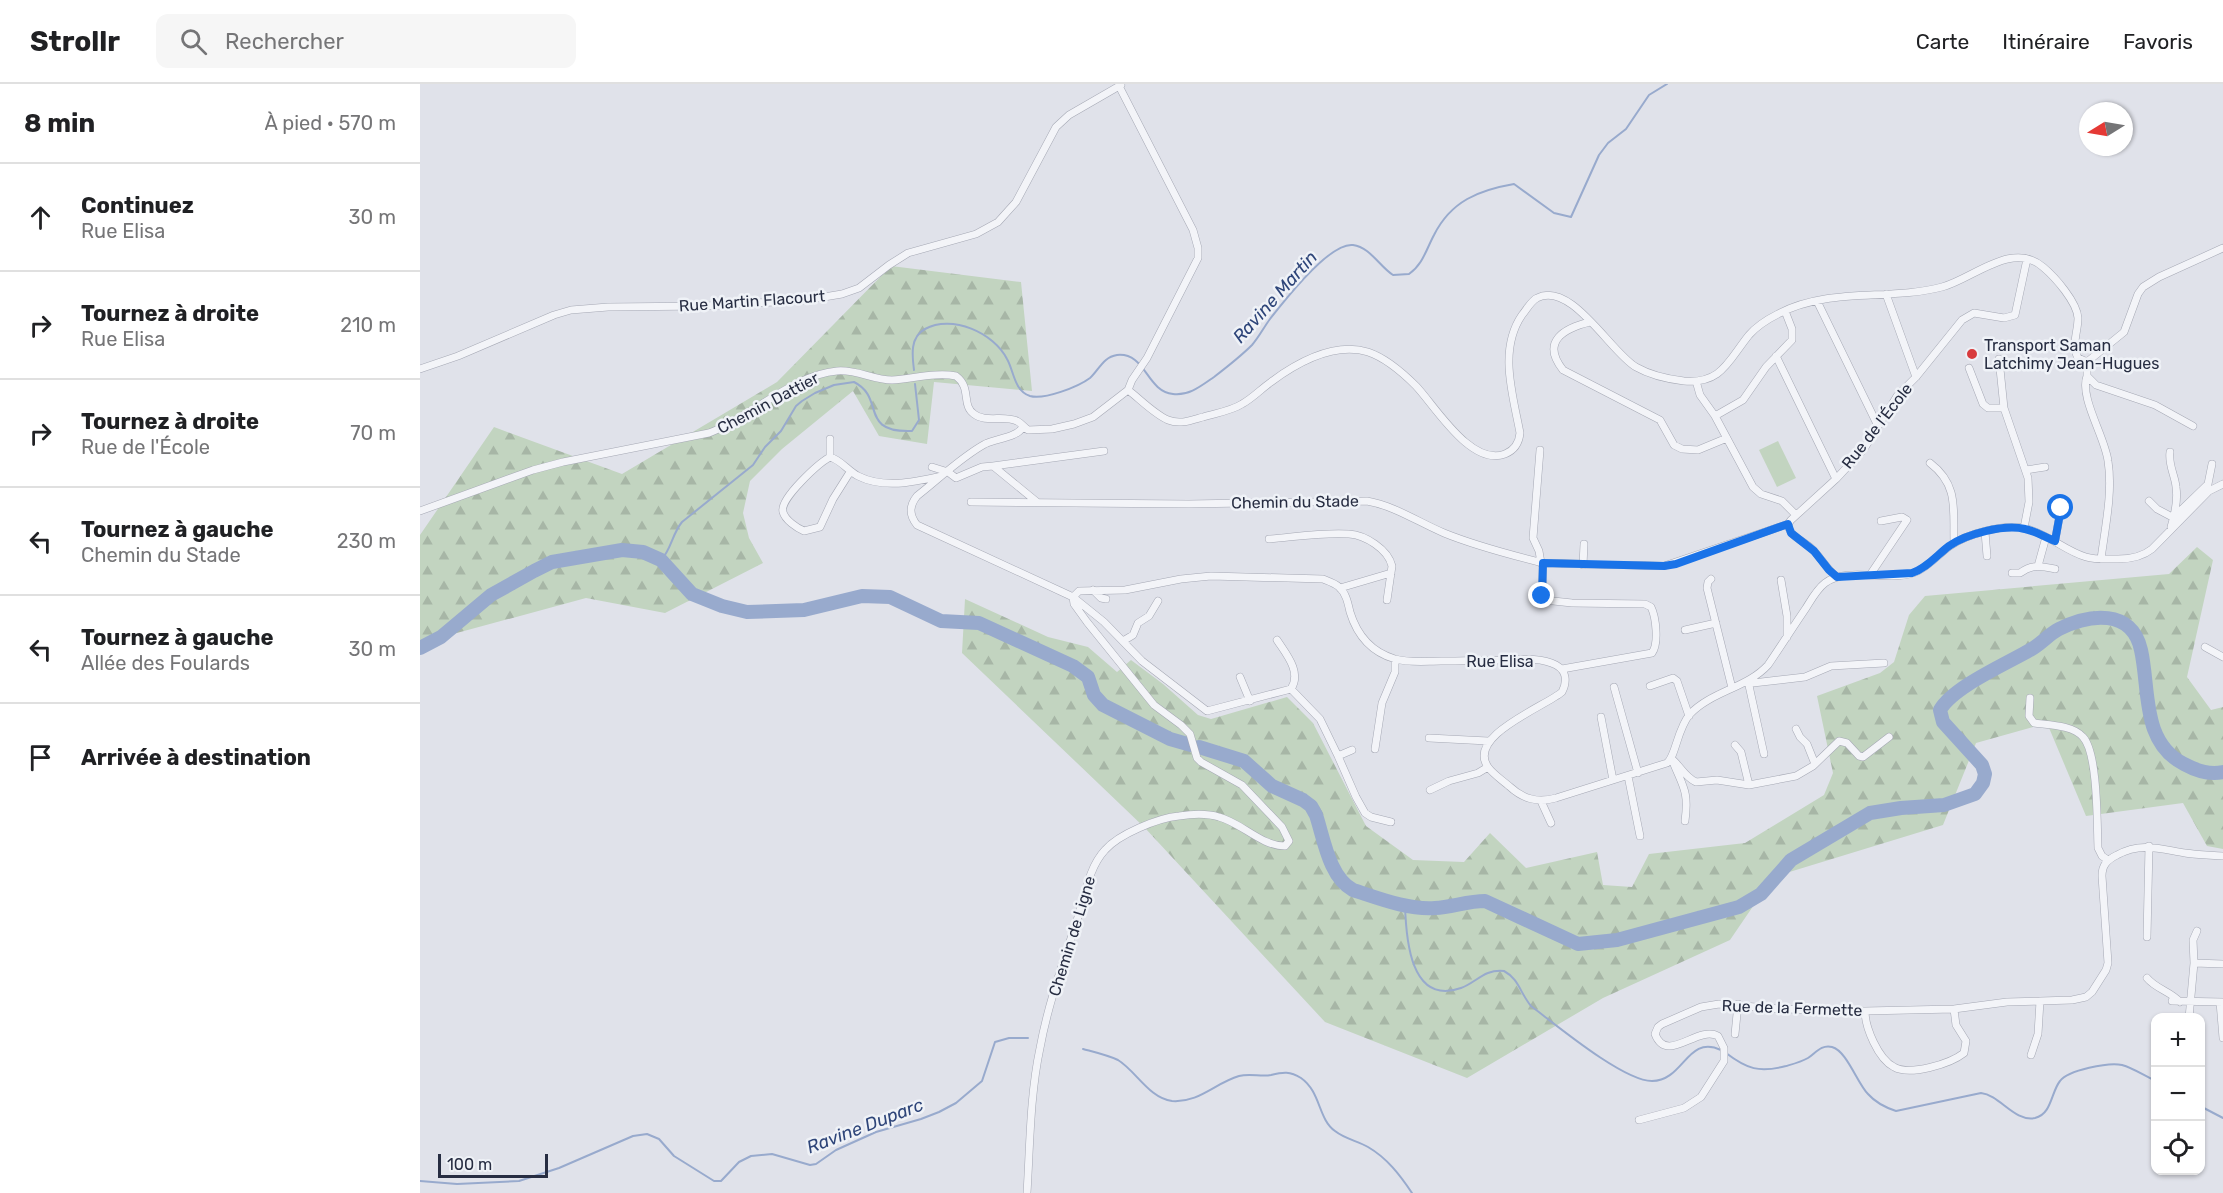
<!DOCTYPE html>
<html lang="fr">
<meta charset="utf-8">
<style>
body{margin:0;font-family:Rubik,sans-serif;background:#f6f6f6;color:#202124}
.controls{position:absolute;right:18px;bottom:18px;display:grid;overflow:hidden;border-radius:12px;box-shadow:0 2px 4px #0004}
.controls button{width:54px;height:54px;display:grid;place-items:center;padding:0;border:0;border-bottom:2px solid #e0e0e0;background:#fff;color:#202124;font:30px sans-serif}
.compass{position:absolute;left:1659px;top:18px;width:54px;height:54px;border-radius:50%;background:#fff;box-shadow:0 2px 4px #0004;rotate:259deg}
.scale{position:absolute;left:18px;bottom:15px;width:110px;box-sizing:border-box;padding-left:6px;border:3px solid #272d42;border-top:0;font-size:16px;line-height:21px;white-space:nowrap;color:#272d42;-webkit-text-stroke:4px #eff2f7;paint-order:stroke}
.stop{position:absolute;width:18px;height:18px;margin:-14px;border:4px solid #1a73e8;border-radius:50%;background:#fff}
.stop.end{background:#1a73e8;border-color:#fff;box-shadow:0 2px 6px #0008}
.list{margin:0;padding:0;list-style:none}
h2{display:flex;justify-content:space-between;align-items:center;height:78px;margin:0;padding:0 24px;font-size:26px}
h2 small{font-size:20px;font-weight:400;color:#757577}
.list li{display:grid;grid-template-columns:39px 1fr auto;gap:18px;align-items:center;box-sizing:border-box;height:108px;padding:0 24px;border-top:2px solid #e0e0e0}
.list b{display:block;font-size:22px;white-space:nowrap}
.list p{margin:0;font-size:20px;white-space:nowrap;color:#757577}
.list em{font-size:20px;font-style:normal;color:#757577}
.icon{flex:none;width:33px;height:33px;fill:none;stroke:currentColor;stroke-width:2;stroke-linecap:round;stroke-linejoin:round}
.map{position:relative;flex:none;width:1803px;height:1109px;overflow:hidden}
header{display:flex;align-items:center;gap:36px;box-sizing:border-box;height:84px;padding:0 30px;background:#fff;border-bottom:2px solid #e0e0e0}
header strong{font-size:28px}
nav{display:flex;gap:33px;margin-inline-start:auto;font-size:21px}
.search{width:420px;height:54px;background:#f6f6f6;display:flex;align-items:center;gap:15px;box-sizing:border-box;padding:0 21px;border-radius:12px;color:#757577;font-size:22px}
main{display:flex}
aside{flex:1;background:#fff}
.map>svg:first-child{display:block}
</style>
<header>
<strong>Strollr</strong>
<div class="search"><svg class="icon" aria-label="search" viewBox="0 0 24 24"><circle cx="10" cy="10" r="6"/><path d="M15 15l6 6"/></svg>Rechercher</div>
<nav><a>Carte</a><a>Itinéraire</a><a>Favoris</a></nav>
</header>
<main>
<aside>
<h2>8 min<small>À pied · 570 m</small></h2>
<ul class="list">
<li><svg class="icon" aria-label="ahead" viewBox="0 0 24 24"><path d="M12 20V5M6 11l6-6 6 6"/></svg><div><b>Continuez</b><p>Rue Elisa</p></div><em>30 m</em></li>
<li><svg class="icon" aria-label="right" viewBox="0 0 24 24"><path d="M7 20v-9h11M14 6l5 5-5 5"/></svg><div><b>Tournez à droite</b><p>Rue Elisa</p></div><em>210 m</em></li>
<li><svg class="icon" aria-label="right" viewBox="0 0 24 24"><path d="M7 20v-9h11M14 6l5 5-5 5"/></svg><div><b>Tournez à droite</b><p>Rue de l'École</p></div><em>70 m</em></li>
<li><svg class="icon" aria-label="left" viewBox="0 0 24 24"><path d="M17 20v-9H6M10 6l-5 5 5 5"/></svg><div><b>Tournez à gauche</b><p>Chemin du Stade</p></div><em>230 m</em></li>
<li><svg class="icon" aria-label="left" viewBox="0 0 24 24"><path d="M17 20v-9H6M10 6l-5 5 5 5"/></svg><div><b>Tournez à gauche</b><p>Allée des Foulards</p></div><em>30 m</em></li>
<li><svg class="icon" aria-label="arrive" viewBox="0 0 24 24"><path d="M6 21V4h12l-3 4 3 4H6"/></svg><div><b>Arrivée à destination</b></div></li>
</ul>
</aside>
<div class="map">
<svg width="1803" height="1109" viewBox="0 0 1803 1109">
<defs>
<pattern id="forest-firs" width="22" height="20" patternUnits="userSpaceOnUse" patternTransform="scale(1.5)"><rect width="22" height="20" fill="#c2d4c0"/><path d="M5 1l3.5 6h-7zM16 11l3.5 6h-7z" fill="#a7b6a6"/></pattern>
</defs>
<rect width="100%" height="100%" fill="#e0e2ea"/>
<path fill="url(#forest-firs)" d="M 471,182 L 601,198 L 612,307 L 514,298 L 507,360 L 459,352 L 433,307 L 362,365 L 330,397 L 323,429 L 329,454 L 343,479 L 245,529 L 166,514 L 0,559 L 0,451 L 74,343 L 202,390 L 357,298 Z
M 1777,463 L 1793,476 L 1767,593 L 1791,626 L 1803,623 L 1803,765 L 1787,762 L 1763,719 L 1666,732 L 1627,639 L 1556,659 L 1523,741 L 1353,793 L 1310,856 L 1183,914 L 1047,994 L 905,938 L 725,744 L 542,569 L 545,515 L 628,553 L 668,563 L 697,588 L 711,576 L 743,600 L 778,631 L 791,635 L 867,613 L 893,639 L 946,742 L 993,776 L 1044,778 L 1070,749 L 1106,784 L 1177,768 L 1183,801 L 1212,803 L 1229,770 L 1325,759 L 1404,711 L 1413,689 L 1397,612 L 1460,589 L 1474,578 L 1489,531 L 1505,512 L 1749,490 Z"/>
<path fill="#c2d4c0" d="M 1358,357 L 1376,394 L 1357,403 L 1339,366 Z"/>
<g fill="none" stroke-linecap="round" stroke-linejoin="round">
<path stroke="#98aacd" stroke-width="2" d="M 494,286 C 492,271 490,253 505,245 C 532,230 574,249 587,275 C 594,287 594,307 610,312 C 624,316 658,303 670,294 C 679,286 683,273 697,271 C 726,268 726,307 753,310 C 769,312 781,302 794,293 C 807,283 820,273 832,261 C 839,253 844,243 850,235 C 864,217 910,158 933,161 C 950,163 960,183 973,191 L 989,190 C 1003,180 1006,166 1014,151 C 1031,117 1059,106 1094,100 L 1134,129 L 1151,133 L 1179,71 L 1188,59 L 1206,45 L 1229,11 L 1247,0
M 241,476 C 251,466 252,450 262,438 L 333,381 L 345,363 L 361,347 L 376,322 L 382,317 L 395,309 L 414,301 L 434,298 C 466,314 438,349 492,347 L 499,336 L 495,300
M 985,821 C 986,854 990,922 1041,904 C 1057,898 1064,885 1084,887 C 1099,895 1100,909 1111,922 C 1135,940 1203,997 1232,997 C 1264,997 1267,950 1301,966
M 663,965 C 674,968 687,971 698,976 C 716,987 729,1014 752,1017 C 779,1019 795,999 819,992 C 830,989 841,993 851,991 C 863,988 870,987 881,994 C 901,1008 898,1035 915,1047 C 925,1055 938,1057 948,1063 C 967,1074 980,1091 992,1109
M 1306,969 C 1327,985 1339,989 1366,982 C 1373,980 1381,978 1388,974 C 1395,970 1401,960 1412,963 C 1427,967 1437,999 1448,1010 C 1455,1018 1467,1024 1476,1027 L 1561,1009 C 1580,1011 1594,1038 1615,1034 C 1632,1030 1631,1008 1640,997 C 1648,986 1689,978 1702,981 C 1713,984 1725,992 1736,997
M 1780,1022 L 1803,1034
M 0,1097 L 37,1100 L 99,1097 L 139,1084 L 213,1052 L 227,1050 L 239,1055 L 254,1072 L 294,1097 L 301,1097 L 319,1078 L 331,1072 L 352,1070 L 390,1081 L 396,1080 L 416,1066 L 456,1048 L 501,1035 L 519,1028 L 536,1019 L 562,997 L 575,958 L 589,954 L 608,954"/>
<path stroke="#98aacd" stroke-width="14" d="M 0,564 L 21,553 L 71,511 L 114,487 L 132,478 L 202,466 L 223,468 L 241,476 L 272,510 L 302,522 L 327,528 L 384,526 L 442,512 L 470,513 L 521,537 L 559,539 L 653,582 L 668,593 L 674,611 L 683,621 L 750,655 L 771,661
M 779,663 L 824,677 L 852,702 L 883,716 L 891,722 L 896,731 C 904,755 909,793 933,806 C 958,814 988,826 1015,824 C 1032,823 1048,817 1065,817 L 1158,860 L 1197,856 L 1319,823 L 1341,810 L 1371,776 L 1450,729 L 1481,724 L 1524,721 L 1555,710 L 1563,699 L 1565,690 L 1562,681 L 1523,638 L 1520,626 C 1533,603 1586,580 1610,566 C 1621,560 1629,550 1639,545 C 1669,530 1712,524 1721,566 C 1730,606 1721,658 1764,680 C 1775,686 1790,691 1803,688"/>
<g stroke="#a5a8b4" stroke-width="8">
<path id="minor" d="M 1466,210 L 1496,293
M 1397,217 L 1458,342
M 1170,238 C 1145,244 1120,257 1143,286 L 1240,336 L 1254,361 L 1262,365 L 1278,366 L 1307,354
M 1356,272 L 1416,395
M 1579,275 L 1584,324 L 1608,394 L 1609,418 L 1604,444
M 1667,278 L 1667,292 L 1676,301 L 1735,321 L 1773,342
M 1549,284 L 1563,320 L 1568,324 L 1584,324
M 0,285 L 38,272 L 134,231 L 151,226 L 188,223 L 286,222 L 386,216 L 422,210 L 439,204 L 469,181 L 488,169 L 556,150 L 578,138 L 596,118 L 636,43 L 649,31 L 701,1
M 1667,292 C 1659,313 1685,353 1688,377 C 1693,408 1685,444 1681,475
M 1276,297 L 1280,311 L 1295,332 L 1333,403 L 1341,410 L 1362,417 L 1375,430
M 708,306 C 720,315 734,330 748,336 C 760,341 772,336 783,333 C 796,329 811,327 822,320 C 833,314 841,305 851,298 C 878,278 914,258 948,268 C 966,274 983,289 996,302 C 1015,322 1051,383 1085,370 C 1095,366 1099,359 1100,349 C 1093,311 1078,266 1102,231 C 1107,225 1111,217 1117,214 C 1151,196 1191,269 1216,283 C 1230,291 1247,295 1264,297 C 1302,300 1308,277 1329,251 C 1336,243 1348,235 1358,230 C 1408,203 1469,217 1522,203 C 1553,195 1592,156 1623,183 C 1635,193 1657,218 1658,234 C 1658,248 1651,261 1658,274 L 1667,278 L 1704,248 L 1718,210 L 1723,203 L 1739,193 L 1803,164
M 1295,332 L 1323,316 L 1346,283 L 1372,256 L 1372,245 L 1365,227
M 603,343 C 596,354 577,354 565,360 C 541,373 519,395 497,412 C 489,422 489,431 497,441 L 653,513 L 684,538 L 722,577 L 787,627 L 871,605 C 882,588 866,570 857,556
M 410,355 L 410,373
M 1120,366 L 1113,454 L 1119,467 L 1121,479
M 1750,368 C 1748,381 1755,391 1756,403 C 1758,416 1755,430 1751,443
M 1510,379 C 1539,401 1533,426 1534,459
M 573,382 L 684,367
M 512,383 L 528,388 L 536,394 L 562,383 L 573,382 L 617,418
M 1606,386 L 1625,383
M 430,388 L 413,415 L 400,443 L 384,447 C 377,444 365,436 363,428 C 359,415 399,379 410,373 C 421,376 428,387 438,392 C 464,405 494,398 521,392
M 1729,417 L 1737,425 L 1754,434
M 551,418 L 769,420 L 947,417 C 975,422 998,438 1024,449 C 1056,462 1091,471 1123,479 L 1244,482 L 1368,440
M 0,427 L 113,386 L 143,378 L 289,349 C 332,333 372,291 417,287 C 436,285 453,296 472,296 C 492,295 516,288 536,292 C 552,304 541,321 554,330 C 565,339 584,331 597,337 C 601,339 604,343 608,346 L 632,345 L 654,340 L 673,333 L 708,306 L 712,296 L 727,274 L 778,174 L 778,164 L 773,146 L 699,2
M 1756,431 L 1788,400 L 1792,380
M 1565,448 L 1567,472
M 849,455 C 874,453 904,448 929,450 C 945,451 968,465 972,482 L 967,516
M 1635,457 L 1641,424
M 1123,479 L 1122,512 L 1124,516 L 1152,519 L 1225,520 L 1231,523 C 1236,533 1239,560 1232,569 L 1142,585
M 1163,481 L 1164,460
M 1618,482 L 1626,453
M 1592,489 L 1600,489 C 1612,480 1621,482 1635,485
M 1450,491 L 1487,436 L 1482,433 L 1461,437
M 1417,493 C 1406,485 1401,473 1391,464 C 1382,456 1369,452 1368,440 L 1371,436 L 1416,395 L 1444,365 L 1477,312 L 1496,293 L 1542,236 L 1554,229 L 1584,234 L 1595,231 L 1607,175
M 1291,495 L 1288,498 L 1287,504 L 1312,604
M 1361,496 L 1367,532 L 1367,553
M 920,504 L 971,489
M 673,506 L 681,514 L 686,515
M 653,513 L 659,507 L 705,506 L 761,495 L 791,492 L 903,495 C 908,497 915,499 919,503 C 926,509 928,519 930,528 C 937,551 951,568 975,575 C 990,579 1006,577 1021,577 C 1044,577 1067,576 1090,576 C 1105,575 1123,574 1136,581 C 1147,587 1147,598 1142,608 C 1124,623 1046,652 1068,683 C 1073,690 1082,696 1089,702 C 1103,715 1117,719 1136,714 L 1247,679 C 1256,672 1257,645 1270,630 C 1292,607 1327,604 1348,581 C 1361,562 1373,543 1386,524 C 1391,516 1397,505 1405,499 C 1428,481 1472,500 1498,487 C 1510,481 1520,469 1530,462 C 1546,450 1584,440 1604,444 C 1627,449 1645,467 1666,473 C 1676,476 1687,475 1698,475 C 1710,475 1722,473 1732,465 L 1789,407 L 1803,400
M 1265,546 L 1296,539
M 703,557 L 713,551 L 718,539 L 729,532 L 738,517
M 1785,563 L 1803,573
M 820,593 L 830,617
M 1230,602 L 1253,594 L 1257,597 L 1269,632
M 1194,603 L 1218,689
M 871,605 L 900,635 L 918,672
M 1610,614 L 1609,632 L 1614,639 C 1629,641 1653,641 1663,653 C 1678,669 1677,740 1678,764 L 1682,772 L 1688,776
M 1181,633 L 1193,696
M 1376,645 L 1380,653 L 1387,660 L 1395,680
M 1009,654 L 1068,657
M 1315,661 L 1321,668 L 1329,701
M 955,665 L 962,619 L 975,588 L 975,575
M 932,666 L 918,672 L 936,713 L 945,729 L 951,733 L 971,738
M 1344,670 L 1328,597 L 1333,599 L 1385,593 L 1411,582 L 1464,579
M 1252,675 C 1261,683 1265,693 1276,698 L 1297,696 L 1329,701 L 1376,692 L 1393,682 L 1419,657 L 1427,659 L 1439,672 L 1443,673 L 1469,653
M 1253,678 C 1263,703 1269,707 1265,737
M 1208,692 L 1220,752
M 1010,706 L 1029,697 L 1058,689 L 1068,683
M 1121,717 L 1131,739
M 1727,853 L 1729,762
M 1774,879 L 1803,880
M 1727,894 C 1736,905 1750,907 1760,918
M 1752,917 L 1803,918
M 1800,918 L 1803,954
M 1445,927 C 1445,943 1458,975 1474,983 C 1490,992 1530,980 1544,969 L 1546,957 L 1536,941 L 1534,925
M 1769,934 L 1774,879 L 1773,856 L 1777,847
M 1315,950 L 1318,920
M 1611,971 L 1618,950 L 1620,917
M 1219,1036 L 1264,1024 L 1281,1013 L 1304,977 L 1304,964 L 1298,952 C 1277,941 1247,981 1235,950 L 1238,943 L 1242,940 L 1281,923 L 1299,920 L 1361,925 L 1445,927 L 1534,925 L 1587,918 L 1652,916 L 1666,913 L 1672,908 L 1686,886 L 1688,879 L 1682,792 C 1682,781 1687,776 1697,771 C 1721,758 1740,765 1765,769 C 1778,771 1791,771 1803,772
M 607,1109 C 610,1061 610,1011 620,964 C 628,920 644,876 658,833 C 665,811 669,783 685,766 C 699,750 738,734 759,732 C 772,730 786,729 799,733 C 822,739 841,762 865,762 L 869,757 L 862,743 L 822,701 L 781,678 L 777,674 L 770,650 L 761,641 L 734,621 L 667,538 L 654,520 L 653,513"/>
</g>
<use href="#minor" stroke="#f3f4f8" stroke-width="7"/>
</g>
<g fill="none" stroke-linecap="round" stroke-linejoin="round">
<path stroke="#1a73e8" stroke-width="8" d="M 1122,512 L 1123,479 L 1244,482 L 1256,480 L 1368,440 L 1371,449 L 1394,467 L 1409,486 L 1417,493 L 1492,489 C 1507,484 1517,471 1529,462 C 1546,450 1584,440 1605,445 C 1615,447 1625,453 1635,457 L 1641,424"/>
</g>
<circle fill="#d83b3d" stroke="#eff2f7" stroke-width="2" cx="1552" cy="270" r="6"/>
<g text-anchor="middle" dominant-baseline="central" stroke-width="5" stroke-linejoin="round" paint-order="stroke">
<g font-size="16" fill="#272d42" stroke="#eff2f7">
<text transform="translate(332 217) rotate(-4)">Rue Martin Flacourt</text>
<text transform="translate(348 319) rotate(-28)">Chemin Dattier</text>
<text transform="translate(1457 342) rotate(-52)">Rue de l'École</text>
<text transform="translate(875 418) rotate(-1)">Chemin du Stade</text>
<text x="1080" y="577">Rue Elisa</text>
<text transform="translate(652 852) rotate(-73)">Chemin de Ligne</text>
<text transform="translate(1372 924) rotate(2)">Rue de la Fermette</text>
</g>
<g font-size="16" fill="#272d42" stroke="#eff2f7" text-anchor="start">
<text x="1564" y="261">Transport Saman<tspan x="1564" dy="18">Latchimy Jean-Hugues</tspan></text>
</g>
<g font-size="18" font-style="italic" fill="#2e4579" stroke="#eff2f7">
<text transform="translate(855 213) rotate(-48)">Ravine Martin</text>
<text transform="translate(445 1042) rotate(-21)">Ravine Duparc</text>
</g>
</g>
</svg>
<div class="controls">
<button>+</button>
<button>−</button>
<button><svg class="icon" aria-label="locate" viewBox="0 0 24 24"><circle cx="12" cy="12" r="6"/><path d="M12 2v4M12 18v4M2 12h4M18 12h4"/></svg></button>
</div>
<svg class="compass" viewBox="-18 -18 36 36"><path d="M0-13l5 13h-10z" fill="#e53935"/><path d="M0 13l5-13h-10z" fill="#757577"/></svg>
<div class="scale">100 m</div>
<div class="stop" style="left:1641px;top:424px"></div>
<div class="stop end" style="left:1122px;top:512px"></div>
</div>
</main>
